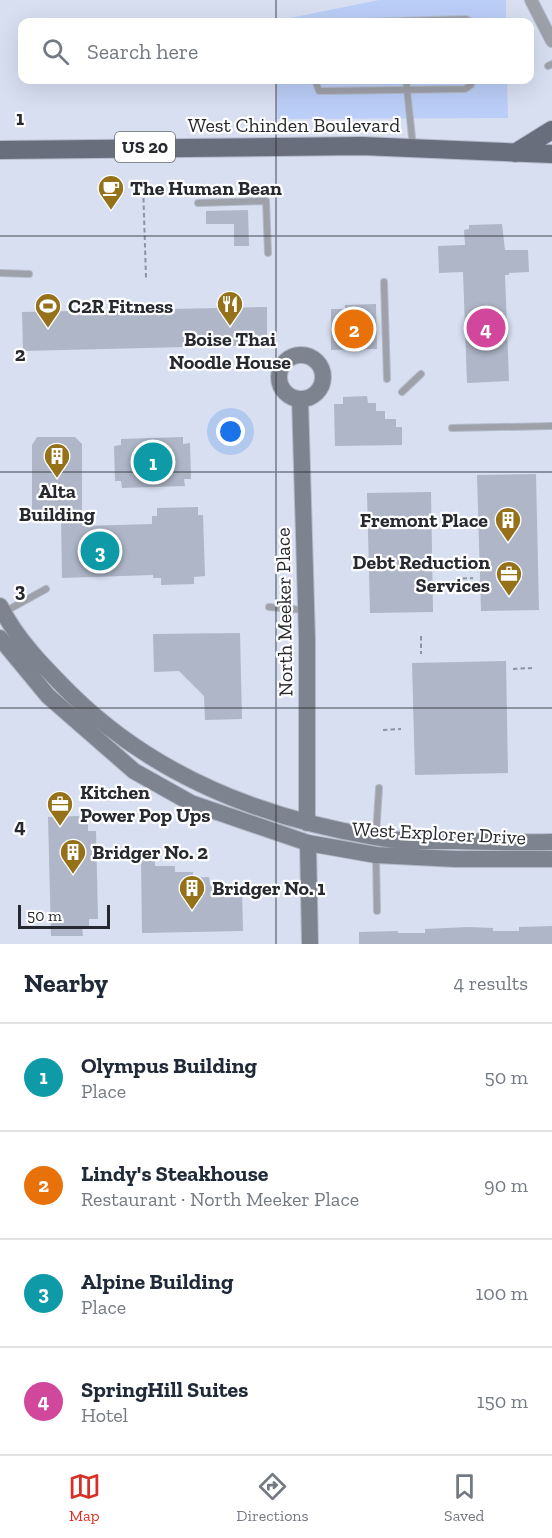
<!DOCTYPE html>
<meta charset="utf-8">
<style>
body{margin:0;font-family:"Zilla Slab",serif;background:#f6f6f7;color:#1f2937}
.scale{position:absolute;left:18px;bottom:15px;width:92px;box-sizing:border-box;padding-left:6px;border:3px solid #262930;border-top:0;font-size:16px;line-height:21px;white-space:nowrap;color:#262930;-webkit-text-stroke:4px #fff;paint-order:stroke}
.you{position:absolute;left:231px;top:432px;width:21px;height:21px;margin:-15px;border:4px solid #fff;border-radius:50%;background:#1a73e8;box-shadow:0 0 0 9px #1a73e833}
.badge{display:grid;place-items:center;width:39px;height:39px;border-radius:50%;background:#d93025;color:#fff;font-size:20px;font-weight:700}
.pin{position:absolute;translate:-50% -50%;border:3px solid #fff;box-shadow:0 2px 6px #0006}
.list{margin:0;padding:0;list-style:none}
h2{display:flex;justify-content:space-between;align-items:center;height:78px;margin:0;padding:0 24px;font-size:26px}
h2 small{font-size:20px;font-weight:400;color:#747a83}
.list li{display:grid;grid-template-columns:39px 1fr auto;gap:18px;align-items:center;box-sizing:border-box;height:108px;padding:0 24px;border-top:2px solid #e0e1e3}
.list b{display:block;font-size:22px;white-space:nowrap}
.list p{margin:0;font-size:20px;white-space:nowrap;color:#747a83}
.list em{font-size:20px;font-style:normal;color:#747a83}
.icon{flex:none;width:33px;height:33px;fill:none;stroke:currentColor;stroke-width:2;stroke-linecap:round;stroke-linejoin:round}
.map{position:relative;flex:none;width:552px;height:944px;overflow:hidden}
.search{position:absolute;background:#fff;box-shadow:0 6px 24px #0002;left:18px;right:18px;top:18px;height:66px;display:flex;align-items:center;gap:15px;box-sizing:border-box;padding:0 21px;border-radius:12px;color:#747a83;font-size:22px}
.sheet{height:510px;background:#fff}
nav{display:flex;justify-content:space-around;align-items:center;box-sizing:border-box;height:84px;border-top:2px solid #e0e1e3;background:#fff;font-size:16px;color:#747a83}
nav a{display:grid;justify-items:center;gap:3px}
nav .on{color:#d93025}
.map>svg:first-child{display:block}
</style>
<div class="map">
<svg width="552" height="944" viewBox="0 0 552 944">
<rect width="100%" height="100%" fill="#d7dff1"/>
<path fill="#bbcef7" d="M 379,0 L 506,0 L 506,22 L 275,22 L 275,21 Z
M 276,80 L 507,80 L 508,118 L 277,119 Z"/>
<path fill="#aeb6c7" d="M 248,210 L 249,246 L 234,246 L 234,224 L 206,224 L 206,211 Z
M 502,224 L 505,250 L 528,250 L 529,272 L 509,273 L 509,275 L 505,275 L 509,381 L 467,383 L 463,272 L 439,273 L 438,246 L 465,245 L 464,230 L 469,229 L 469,225 Z
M 376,304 L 377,349 L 331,350 L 331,309 L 345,309 L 345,305 Z
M 267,307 L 267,345 L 23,351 L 22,312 Z
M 367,396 L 368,403 L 376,403 L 376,411 L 385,411 L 385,419 L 396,419 L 396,427 L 402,427 L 402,445 L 335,446 L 334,404 L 343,404 L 343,397 Z
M 37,437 L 75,437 L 82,444 L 82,526 L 152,524 L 152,516 L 157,516 L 157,508 L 198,507 L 198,515 L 203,515 L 205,576 L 194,577 L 194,584 L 161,585 L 161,578 L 153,578 L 153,575 L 62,578 L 61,514 L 32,514 L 32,445 Z
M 183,437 L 183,444 L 190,443 L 191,479 L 184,479 L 185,486 L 122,488 L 121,481 L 115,481 L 114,446 L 121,445 L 121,439 Z
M 536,474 L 539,610 L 481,611 L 477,475 Z
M 431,492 L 433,612 L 370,613 L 367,493 Z
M 240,633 L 242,719 L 205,720 L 204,696 L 179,671 L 154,672 L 153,634 Z
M 506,661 L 508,773 L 415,775 L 412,663 Z
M 79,816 L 80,824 L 88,824 L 88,831 L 96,831 L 98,919 L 89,919 L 89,927 L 82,927 L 83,936 L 51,936 L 48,817 Z
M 141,859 L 155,859 L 155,866 L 175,866 L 175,872 L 193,872 L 193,878 L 209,877 L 210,884 L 225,884 L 225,891 L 242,891 L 243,931 L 142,933 Z
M 552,926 L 552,944 L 359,944 L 359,932 L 398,931 L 398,933 L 425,933 L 425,929 L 468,927 L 493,928 L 493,931 L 519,931 L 519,927 Z"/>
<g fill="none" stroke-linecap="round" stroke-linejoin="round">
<g stroke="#b4bbca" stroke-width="8">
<path id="lane" d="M 362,22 L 466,19 L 471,22
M 548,66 L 552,64
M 315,80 L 319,91 L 326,91 L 465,89 L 471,85 L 472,80
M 406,80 L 413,147
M 198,203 L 266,201 L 268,253
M 0,273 L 29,274
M 384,282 L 387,379
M 402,392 L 421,374
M 452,428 L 552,426
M 269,607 L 304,610
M 6,611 L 46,589
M 376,835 L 379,788
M 376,857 L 377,911"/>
</g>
<g stroke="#b4bbca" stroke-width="14">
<path id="street" d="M 531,0 L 552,41"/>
</g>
<g stroke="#b4bbca" stroke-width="18">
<path id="secondary" d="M279 377a22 22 0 1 1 44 0a22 22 0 1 1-44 0Z
M 300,399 L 307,639 L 307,823
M 0,606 C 17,640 45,668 71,694 C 154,776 262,818 375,837 C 402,842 429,841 457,841 C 488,842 520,843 552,842
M 0,638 L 48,696 L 134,771 L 191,803 L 308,843 L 376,855 L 455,859 L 552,859
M 308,843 L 310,944"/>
</g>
<g stroke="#b4bbca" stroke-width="20">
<path id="primary" d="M 0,150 L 362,146 L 552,154
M 515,153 L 552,130"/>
</g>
<path stroke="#8e94a2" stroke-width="2" stroke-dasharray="4.5 3" stroke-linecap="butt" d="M 143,183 L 146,278
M 455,579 L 473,578
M 421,636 L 421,654
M 513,669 L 532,668
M 383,730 L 401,729"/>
<use href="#lane" stroke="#9ea1a9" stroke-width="6"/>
<use href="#street" stroke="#9ea1a9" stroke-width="12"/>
<use href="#secondary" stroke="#7e848f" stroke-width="16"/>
<use href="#primary" stroke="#686e7c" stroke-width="18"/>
</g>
<path fill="none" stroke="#262930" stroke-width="1.5" stroke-opacity="0.55" d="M 276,0 L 276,22M 276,80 L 276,944M 0,236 L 552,236M 0,472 L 552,472M 0,708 L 552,708"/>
<defs>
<g id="cafe-pin" transform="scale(1.35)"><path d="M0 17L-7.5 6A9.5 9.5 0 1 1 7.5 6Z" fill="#95721a" stroke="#fff"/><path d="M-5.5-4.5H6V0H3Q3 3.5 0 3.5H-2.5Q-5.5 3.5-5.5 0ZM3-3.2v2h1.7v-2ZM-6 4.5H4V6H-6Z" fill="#fff"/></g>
<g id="restaurant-pin" transform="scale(1.35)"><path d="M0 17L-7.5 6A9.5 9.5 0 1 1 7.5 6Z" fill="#95721a" stroke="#fff"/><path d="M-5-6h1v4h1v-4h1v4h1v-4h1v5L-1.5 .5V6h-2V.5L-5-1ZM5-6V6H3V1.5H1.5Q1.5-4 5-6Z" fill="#fff"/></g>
<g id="stadium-pin" transform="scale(1.35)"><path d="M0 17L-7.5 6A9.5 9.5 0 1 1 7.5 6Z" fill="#95721a" stroke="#fff"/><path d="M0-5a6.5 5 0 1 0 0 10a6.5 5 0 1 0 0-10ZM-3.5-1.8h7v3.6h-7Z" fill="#fff"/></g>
<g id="building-pin" transform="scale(1.35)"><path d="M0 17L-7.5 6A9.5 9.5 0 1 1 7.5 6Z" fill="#95721a" stroke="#fff"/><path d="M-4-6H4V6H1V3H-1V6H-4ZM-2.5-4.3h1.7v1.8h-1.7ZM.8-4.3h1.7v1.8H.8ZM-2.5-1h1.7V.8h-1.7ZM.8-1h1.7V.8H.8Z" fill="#fff"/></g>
<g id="office-pin" transform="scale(1.35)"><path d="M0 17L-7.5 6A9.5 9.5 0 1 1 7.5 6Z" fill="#95721a" stroke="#fff"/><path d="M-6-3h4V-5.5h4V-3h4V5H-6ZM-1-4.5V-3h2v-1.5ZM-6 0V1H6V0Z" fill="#fff"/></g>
</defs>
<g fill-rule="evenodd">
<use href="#cafe-pin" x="111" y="188"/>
<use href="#restaurant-pin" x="230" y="304"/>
<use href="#stadium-pin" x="48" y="306"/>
<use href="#building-pin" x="57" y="456"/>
<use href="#building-pin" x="508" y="520"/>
<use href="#office-pin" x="509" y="574"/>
<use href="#office-pin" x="60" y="804"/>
<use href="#building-pin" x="73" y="852"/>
<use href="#building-pin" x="192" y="888"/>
</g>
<g text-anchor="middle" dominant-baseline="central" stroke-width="4.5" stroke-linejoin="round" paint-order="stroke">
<rect fill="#fff" stroke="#67696e" stroke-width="1.5" x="115" y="132" width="60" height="30" rx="4.5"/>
<g font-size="18" font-weight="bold" fill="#262930">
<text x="145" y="147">US 20</text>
</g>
<g font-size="20" fill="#262930" stroke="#fff">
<text x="294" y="125">West Chinden Boulevard</text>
<text transform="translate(284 612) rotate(-91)">North Meeker Place</text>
<text transform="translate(439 833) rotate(3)">West Explorer Drive</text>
</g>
<g font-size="20" font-weight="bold" fill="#262930" stroke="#fff" text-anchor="start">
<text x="130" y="188">The Human Bean</text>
<text x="68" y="306">C2R Fitness</text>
<text x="230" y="339" text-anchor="middle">Boise Thai<tspan x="230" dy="23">Noodle House</tspan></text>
<text x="57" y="491" text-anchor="middle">Alta<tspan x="57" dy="23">Building</tspan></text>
<text x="488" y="520" text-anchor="end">Fremont Place</text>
<text x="490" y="562" text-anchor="end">Debt Reduction<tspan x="490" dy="23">Services</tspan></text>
<text x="80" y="792">Kitchen<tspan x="80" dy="23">Power Pop Ups</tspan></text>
<text x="92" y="852">Bridger No. 2</text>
<text x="212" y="888">Bridger No. 1</text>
</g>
</g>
<g font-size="20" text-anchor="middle" font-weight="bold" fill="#262930" stroke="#fff" stroke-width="4.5" stroke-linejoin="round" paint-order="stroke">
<text x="20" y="125">1</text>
<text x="20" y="361">2</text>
<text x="20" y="597">3</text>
<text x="20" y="833">4</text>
</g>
</svg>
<div class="scale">50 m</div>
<div class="you"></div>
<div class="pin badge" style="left:153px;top:462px;background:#0f9aa8">1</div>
<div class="pin badge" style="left:354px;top:329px;background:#e8710a">2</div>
<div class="pin badge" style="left:100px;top:551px;background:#0f9aa8">3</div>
<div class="pin badge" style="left:486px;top:328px;background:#d1479c">4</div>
<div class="search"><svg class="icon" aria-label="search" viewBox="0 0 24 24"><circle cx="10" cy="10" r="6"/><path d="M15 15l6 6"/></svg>Search here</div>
</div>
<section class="sheet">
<h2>Nearby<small>4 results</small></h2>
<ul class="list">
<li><span class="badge" style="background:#0f9aa8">1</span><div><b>Olympus Building</b><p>Place</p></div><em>50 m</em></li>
<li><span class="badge" style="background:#e8710a">2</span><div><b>Lindy's Steakhouse</b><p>Restaurant · North Meeker Place</p></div><em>90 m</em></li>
<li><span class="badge" style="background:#0f9aa8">3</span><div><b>Alpine Building</b><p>Place</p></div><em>100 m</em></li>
<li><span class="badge" style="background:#d1479c">4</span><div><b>SpringHill Suites</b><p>Hotel</p></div><em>150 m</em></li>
</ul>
</section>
<nav>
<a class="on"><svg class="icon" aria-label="map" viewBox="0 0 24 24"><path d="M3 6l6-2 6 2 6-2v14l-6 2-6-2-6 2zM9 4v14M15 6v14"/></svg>Map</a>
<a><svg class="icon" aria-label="directions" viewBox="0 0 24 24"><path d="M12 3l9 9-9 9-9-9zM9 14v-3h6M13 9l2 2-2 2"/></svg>Directions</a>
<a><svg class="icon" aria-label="saved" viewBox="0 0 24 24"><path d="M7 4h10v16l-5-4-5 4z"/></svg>Saved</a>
</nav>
